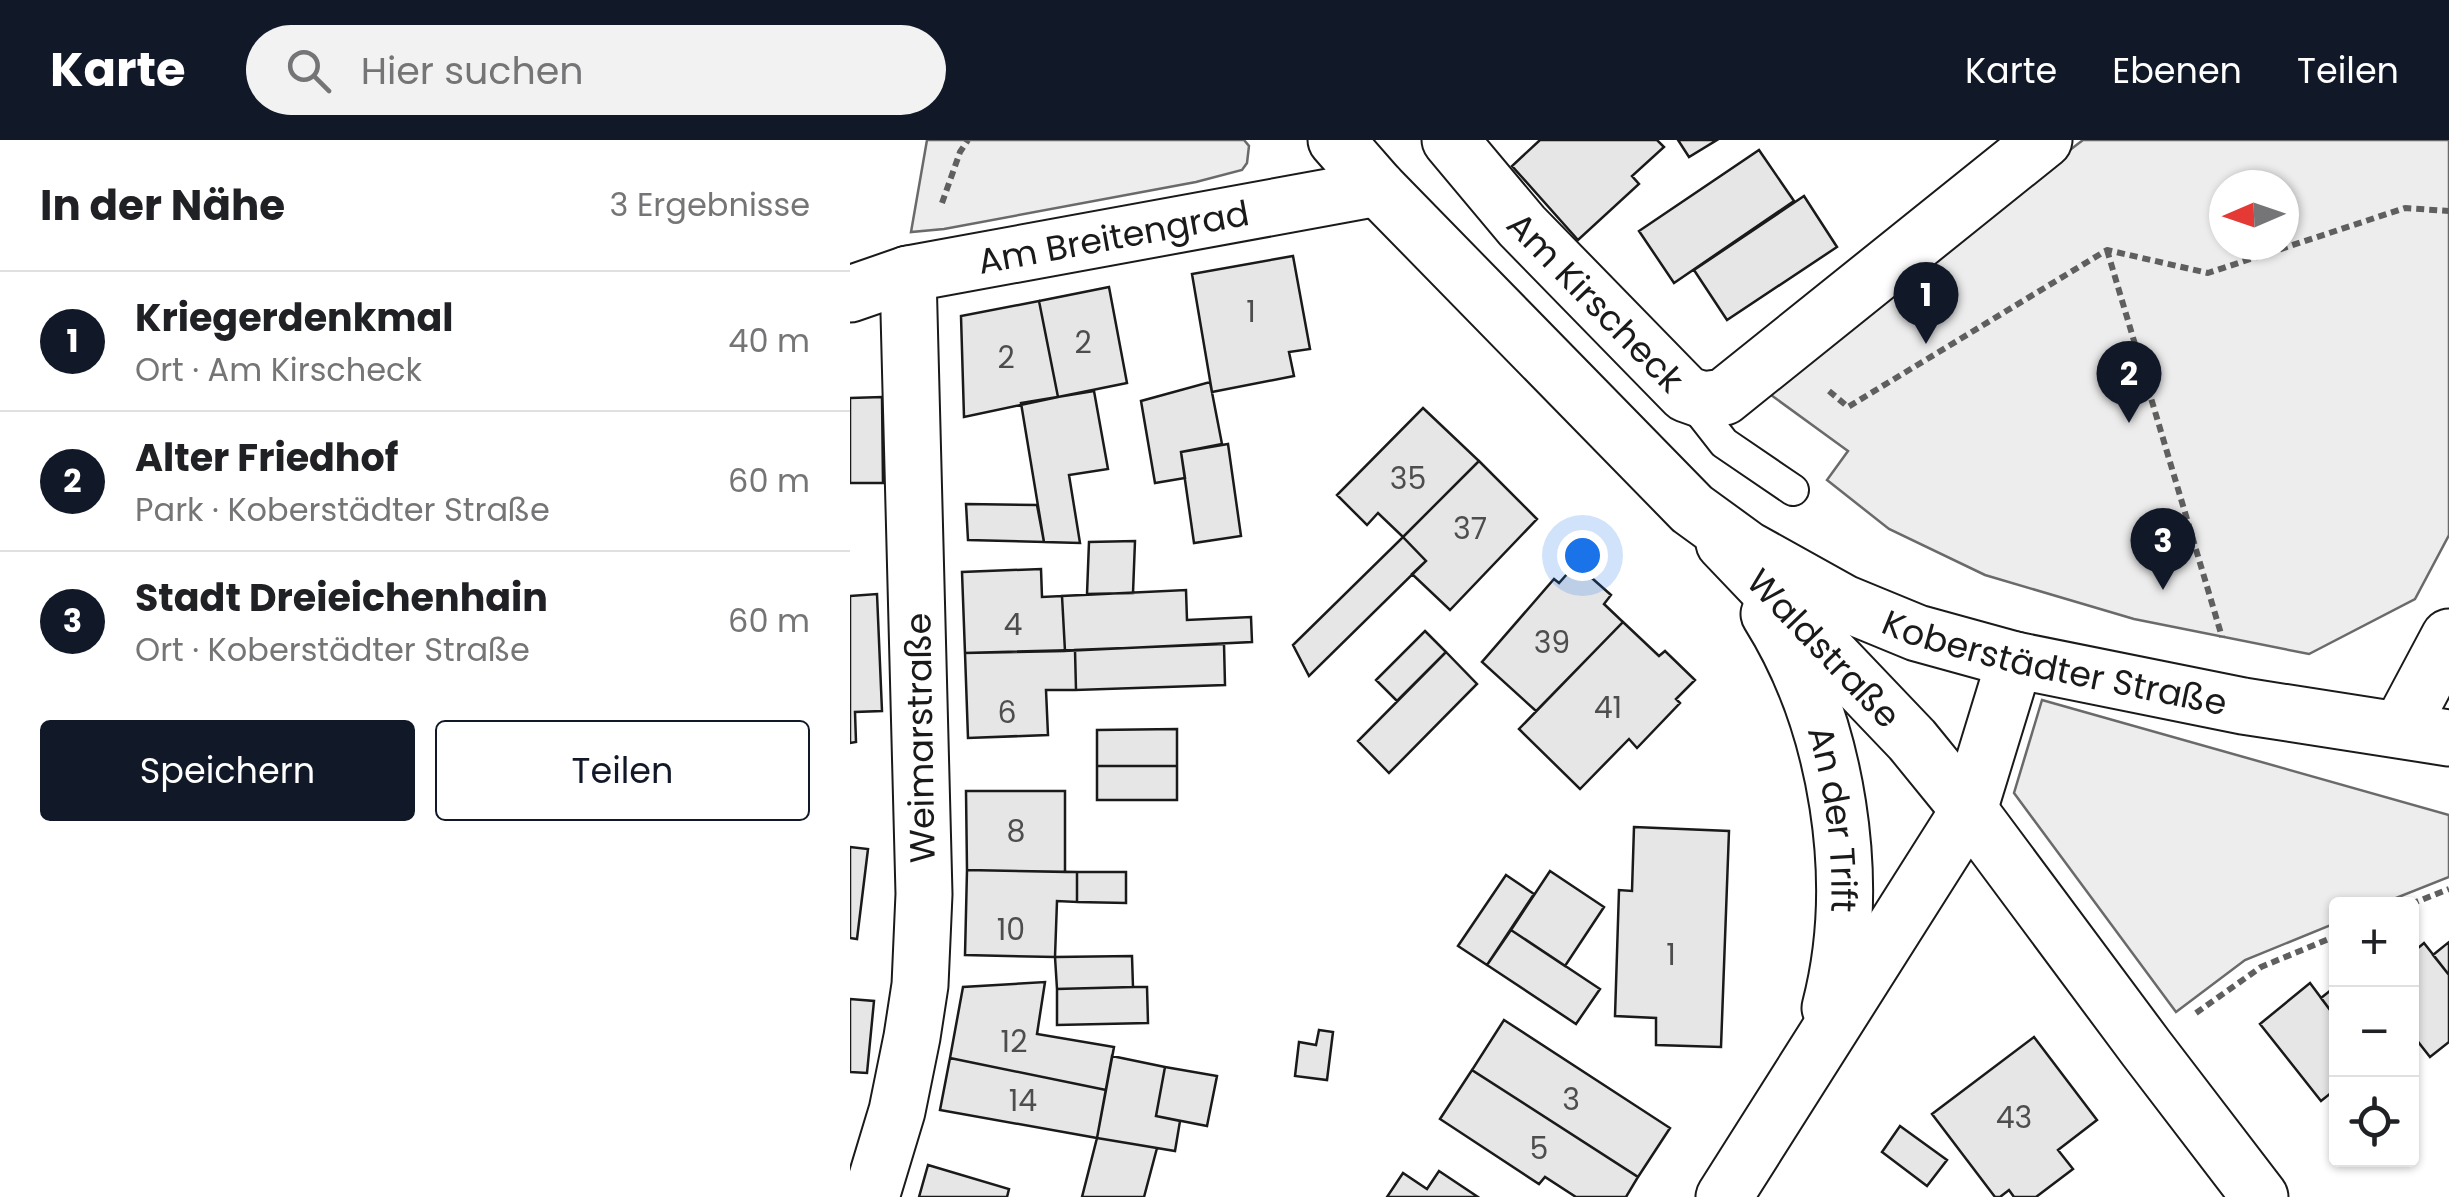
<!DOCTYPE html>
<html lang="de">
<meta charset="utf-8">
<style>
body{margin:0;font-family:Poppins,sans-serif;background:#f2f2f2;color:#202124}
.controls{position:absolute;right:30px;bottom:30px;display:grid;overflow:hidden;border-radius:10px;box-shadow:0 2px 8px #0004}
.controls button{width:90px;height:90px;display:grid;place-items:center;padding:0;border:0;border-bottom:2px solid #e0e0e0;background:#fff;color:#202124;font:50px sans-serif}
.compass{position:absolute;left:1359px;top:30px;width:90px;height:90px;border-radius:50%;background:#fff;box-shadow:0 2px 8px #0004;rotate:268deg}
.you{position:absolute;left:732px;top:415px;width:35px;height:35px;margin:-25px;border:8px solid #fff;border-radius:50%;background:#1a73e8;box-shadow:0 0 0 15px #1a73e833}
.badge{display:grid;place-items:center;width:65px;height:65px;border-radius:50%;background:#111827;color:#fff;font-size:32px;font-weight:700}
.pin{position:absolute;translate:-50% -82px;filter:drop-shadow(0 2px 5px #0008)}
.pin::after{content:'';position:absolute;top:52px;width:35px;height:30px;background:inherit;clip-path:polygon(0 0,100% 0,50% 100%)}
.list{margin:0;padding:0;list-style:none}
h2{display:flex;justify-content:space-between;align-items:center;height:130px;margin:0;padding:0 40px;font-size:42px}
h2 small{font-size:32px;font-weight:400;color:#757577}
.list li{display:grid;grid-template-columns:65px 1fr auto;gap:30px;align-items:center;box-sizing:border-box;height:140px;padding:0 40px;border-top:2px solid #e0e0e0}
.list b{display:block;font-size:38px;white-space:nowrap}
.list p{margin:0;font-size:32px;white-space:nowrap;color:#757577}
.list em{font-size:32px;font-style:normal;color:#757577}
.actions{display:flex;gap:20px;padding:30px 40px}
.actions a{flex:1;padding:22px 0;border:2px solid #111827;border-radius:10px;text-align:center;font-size:35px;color:#111827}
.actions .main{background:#111827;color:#fff}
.icon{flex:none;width:55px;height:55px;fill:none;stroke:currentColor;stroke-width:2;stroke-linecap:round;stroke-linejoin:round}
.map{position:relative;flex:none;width:1599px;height:1057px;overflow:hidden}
header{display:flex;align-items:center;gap:60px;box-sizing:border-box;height:140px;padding:0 50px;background:#111827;color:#fff}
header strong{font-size:48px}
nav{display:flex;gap:55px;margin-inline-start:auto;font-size:35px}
.search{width:700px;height:90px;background:#f2f2f2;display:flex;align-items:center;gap:25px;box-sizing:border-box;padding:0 35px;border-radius:55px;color:#757577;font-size:38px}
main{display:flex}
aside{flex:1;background:#fff}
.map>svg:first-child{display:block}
</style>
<header>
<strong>Karte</strong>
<div class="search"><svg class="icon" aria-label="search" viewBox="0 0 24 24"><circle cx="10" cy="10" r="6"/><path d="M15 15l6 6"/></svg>Hier suchen</div>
<nav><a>Karte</a><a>Ebenen</a><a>Teilen</a></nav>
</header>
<main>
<aside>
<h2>In der Nähe<small>3 Ergebnisse</small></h2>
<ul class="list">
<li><span class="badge">1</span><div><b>Kriegerdenkmal</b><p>Ort · Am Kirscheck</p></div><em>40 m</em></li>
<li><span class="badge">2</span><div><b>Alter Friedhof</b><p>Park · Koberstädter Straße</p></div><em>60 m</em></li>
<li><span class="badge">3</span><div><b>Stadt Dreieichenhain</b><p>Ort · Koberstädter Straße</p></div><em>60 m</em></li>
</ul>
<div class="actions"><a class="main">Speichern</a><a>Teilen</a></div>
</aside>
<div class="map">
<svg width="1599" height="1057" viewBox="0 0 1599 1057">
<rect width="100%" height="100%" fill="#fff"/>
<path fill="#ededed" stroke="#6a6a6a" stroke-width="2.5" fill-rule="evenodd" d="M 77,0 L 394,0 L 399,6 L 397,23 L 392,30 L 346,42 L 94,89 L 61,92 Z
M 1233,0 L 1599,0 L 1599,395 L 1565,459 L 1459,514 L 1284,479 L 1135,435 L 1039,389 L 977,340 L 998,311 L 921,255 L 944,220 ZM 1374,45 L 1434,45 L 1434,105 L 1374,105 Z
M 1192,560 L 1599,675 L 1599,737 L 1531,764 L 1486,764 L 1486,783 L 1395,820 L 1326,872 L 1164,653 Z"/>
<path fill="#e6e6e6" stroke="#1a1a1a" stroke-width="2.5" d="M 690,0 L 807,0 L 814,7 L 782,36 L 789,44 L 728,100 L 662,26 Z
M 828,0 L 867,0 L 839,17 Z
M 909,10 L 944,61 L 824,143 L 789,91 Z
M 954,56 L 987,107 L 877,180 L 844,130 Z
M 443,116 L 460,209 L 439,212 L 444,236 L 362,252 L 342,134 Z
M 259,147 L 277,243 L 208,257 L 189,161 Z
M 189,161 L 208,257 L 114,277 L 111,176 Z
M 360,242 L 372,304 L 331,312 L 335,338 L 305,343 L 291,261 Z
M 244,251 L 258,329 L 219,335 L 230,403 L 194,402 L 171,263 Z
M 32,257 L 33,343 L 0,343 L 0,258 Z
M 573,268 L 629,321 L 553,397 L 528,373 L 517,385 L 487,355 Z
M 378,304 L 391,396 L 344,403 L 331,312 Z
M 629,321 L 687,379 L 600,470 L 562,434 L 576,421 L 553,397 Z
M 116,364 L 187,365 L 194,402 L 118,400 Z
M 553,397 L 576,421 L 459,536 L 443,505 Z
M 285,401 L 283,453 L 237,454 L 239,402 Z
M 726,424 L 761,455 L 754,464 L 773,482 L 686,571 L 632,522 L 704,439 L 709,443 Z
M 191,429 L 192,457 L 212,456 L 215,511 L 115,513 L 112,432 Z
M 336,450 L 337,480 L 401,477 L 402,502 L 215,511 L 212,456 Z
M 27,454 L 32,571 L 5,572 L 6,602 L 0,603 L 0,456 Z
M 773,482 L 809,516 L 815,511 L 845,540 L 826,559 L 830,563 L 787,608 L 779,599 L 730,649 L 669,589 Z
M 575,491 L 596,512 L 547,561 L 526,540 Z
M 374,504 L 375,545 L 226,550 L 225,510 Z
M 225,510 L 226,550 L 196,550 L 198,595 L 118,598 L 115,513 Z
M 596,512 L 627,544 L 539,633 L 508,601 Z
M 327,589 L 327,626 L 247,626 L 247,590 Z
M 247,626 L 327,626 L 327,660 L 247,660 Z
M 116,651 L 215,651 L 215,732 L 117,730 Z
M 784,687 L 879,691 L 871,907 L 806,905 L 806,878 L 765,876 L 769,750 L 782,751 Z
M 0,707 L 18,709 L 7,799 L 0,798 Z
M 117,730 L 227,732 L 227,762 L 207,761 L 205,817 L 115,815 Z
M 700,731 L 754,767 L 715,826 L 661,790 Z
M 227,732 L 276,732 L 276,763 L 227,762 Z
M 656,735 L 684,754 L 637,825 L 608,806 Z
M 661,790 L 750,849 L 726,884 L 637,825 Z
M 1599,802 L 1599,835 L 1583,815 Z
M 1574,803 L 1599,835 L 1599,902 L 1580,917 L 1562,894 L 1562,813 Z
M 282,816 L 283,847 L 207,849 L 205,817 Z
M 195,842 L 187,894 L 264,907 L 256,950 L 100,918 L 113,847 Z
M 1460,843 L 1486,878 L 1486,949 L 1471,961 L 1410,884 Z
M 1486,846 L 1486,878 L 1471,858 Z
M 283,847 L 297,847 L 298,883 L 207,885 L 207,849 Z
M 0,859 L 24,861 L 17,933 L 0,932 Z
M 654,880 L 820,988 L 788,1037 L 622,930 Z
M 469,890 L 483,892 L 477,940 L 445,936 L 449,902 L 466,905 Z
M 1184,897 L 1247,980 L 1208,1010 L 1223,1029 L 1186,1057 L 1164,1057 L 1159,1050 L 1150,1057 L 1145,1057 L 1082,974 Z
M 262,916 L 315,927 L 306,976 L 330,981 L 325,1011 L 247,998 Z
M 100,918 L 256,950 L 247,998 L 90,970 Z
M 315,927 L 367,936 L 357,986 L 306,976 Z
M 622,930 L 788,1037 L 776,1057 L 726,1057 L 695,1037 L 689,1044 L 590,979 Z
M 1050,986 L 1097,1020 L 1077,1046 L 1032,1012 Z
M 247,998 L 307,1008 L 294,1057 L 232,1057 Z
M 78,1025 L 159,1049 L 157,1057 L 69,1057 Z
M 589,1031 L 628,1057 L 537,1057 L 553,1033 L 577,1049 Z"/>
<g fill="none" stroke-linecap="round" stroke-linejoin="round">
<g stroke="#1a1a1a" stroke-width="34">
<path id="lane" d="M 838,257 L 874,303 L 943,350"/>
</g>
<g stroke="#1a1a1a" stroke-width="59">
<g id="street">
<path id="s1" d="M 600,0 L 672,86 L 836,254 L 853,260 L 874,257 L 1194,0"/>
<path id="s2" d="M 0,154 L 58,134 L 528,48"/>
<path id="s3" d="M 874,403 L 1062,600 L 1119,670 L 1296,908 L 1410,1057"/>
<path id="s4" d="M 919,474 C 988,584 1013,741 980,868"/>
<path d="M 1550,589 L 1599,497"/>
<path d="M 21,1057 L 47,971 L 62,897 L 70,845 L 74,754 L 58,134"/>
<path d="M 874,1057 L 1119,670 L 1165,520"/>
</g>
</g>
<g stroke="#1a1a1a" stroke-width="59">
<g id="secondary">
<path id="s5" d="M 486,0 L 528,48 L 842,369 L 897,409 L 994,463 L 1067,493 L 1165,520 L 1393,566 L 1599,598"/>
</g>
</g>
<path stroke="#5f5f5f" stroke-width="6" stroke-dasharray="8 5" stroke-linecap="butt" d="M 92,63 L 110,12 L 118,0
M 1257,110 L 1372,497
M 979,251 L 998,267 L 1257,110 L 1358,133 L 1555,68 L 1599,71
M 1561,764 L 1599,749
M 1346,873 L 1411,827 L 1486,796"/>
<use href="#lane" stroke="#fff" stroke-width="30"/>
<use href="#street" stroke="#fff" stroke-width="55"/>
<use href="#secondary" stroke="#fff" stroke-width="55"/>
</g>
<g text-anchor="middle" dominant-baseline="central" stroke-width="8" stroke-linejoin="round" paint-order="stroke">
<g font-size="30" fill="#4d4d4d">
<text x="401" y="171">1</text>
<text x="233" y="202">2</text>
<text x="156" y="217">2</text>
<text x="558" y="338">35</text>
<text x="620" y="388">37</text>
<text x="163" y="484">4</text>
<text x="702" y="502">39</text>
<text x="758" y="567">41</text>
<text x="157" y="572">6</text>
<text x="166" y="691">8</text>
<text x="161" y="789">10</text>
<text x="821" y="814">1</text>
<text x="164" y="901">12</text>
<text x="721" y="959">3</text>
<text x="173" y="960">14</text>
<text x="1164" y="977">43</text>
<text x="689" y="1008">5</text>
</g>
<g font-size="35" fill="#1a1a1a" stroke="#fff">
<text stroke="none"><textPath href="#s2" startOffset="270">Am Breitengrad</textPath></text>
<text stroke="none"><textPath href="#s1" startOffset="218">Am Kirscheck</textPath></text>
<text stroke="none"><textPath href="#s3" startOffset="145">Waldstraße</textPath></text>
<text stroke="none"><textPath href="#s5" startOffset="912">Koberstädter Straße</textPath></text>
<text transform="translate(70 598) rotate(-91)">Weimarstraße</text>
<text stroke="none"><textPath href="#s4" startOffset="218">An der Trift</textPath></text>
</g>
</g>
</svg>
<div class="controls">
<button>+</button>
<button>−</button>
<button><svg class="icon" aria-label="locate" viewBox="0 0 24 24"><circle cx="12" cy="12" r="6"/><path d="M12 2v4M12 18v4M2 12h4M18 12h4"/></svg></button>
</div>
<svg class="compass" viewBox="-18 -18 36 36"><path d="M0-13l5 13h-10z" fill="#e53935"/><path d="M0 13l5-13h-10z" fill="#757577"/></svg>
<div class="you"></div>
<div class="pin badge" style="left:1076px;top:204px">1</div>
<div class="pin badge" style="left:1279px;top:283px">2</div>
<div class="pin badge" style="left:1313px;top:450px">3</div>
</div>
</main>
